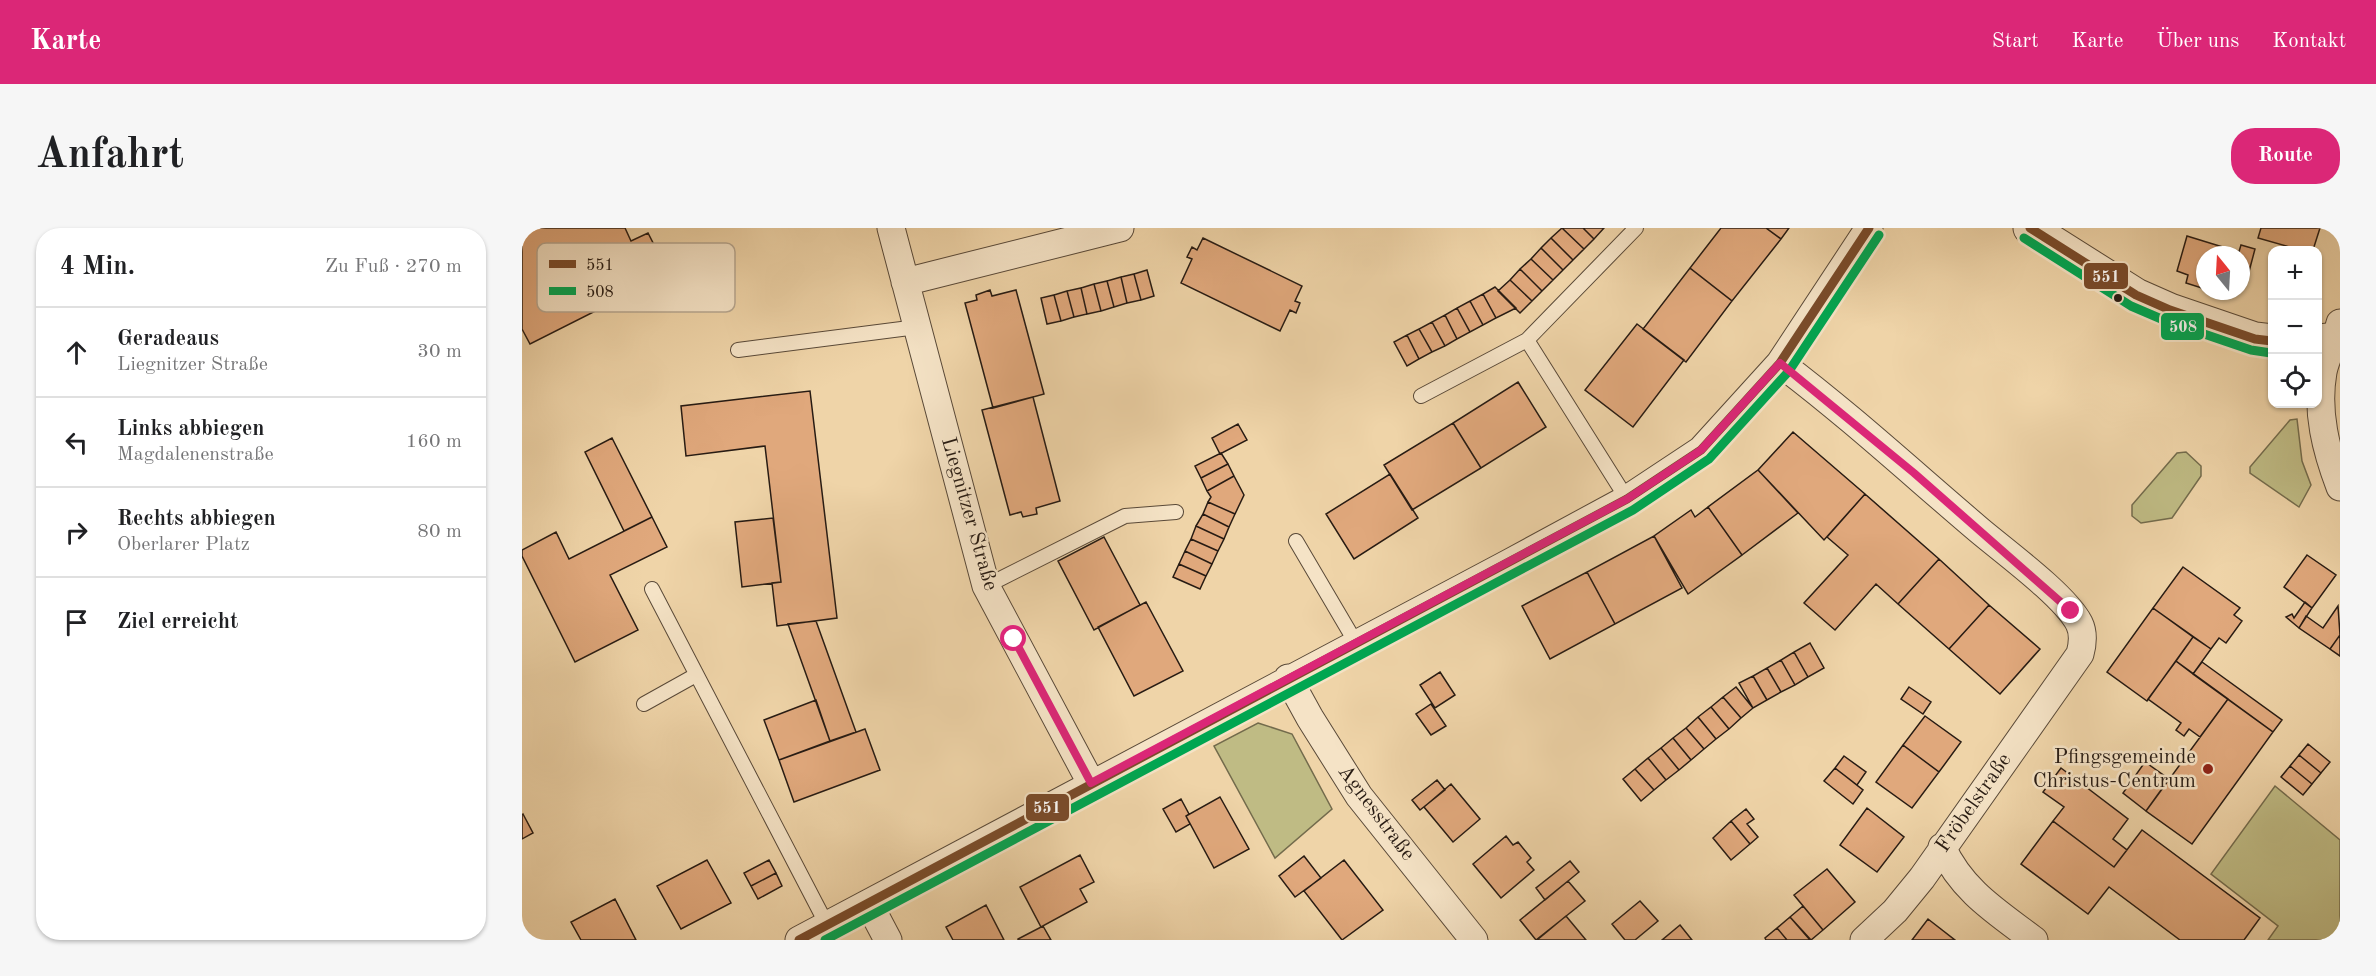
<!DOCTYPE html>
<html lang="de">
<meta charset="utf-8">
<style>
body{margin:0;font-family:"Old Standard TT",serif;background:#f6f6f6;color:#202124}
.controls{position:absolute;right:18px;top:18px;display:grid;overflow:hidden;border-radius:12px;box-shadow:0 2px 4px #0004}
.controls button{width:54px;height:54px;display:grid;place-items:center;padding:0;border:0;border-bottom:2px solid #e0e0e0;background:#fff;color:#202124;font:30px sans-serif}
.compass{position:absolute;left:1674px;top:18px;width:54px;height:54px;border-radius:50%;background:#fff;box-shadow:0 2px 4px #0004;rotate:342deg}
.stop{position:absolute;width:18px;height:18px;margin:-14px;border:4px solid #db2777;border-radius:50%;background:#fff}
.stop.end{background:#db2777;border-color:#fff;box-shadow:0 2px 6px #0008}
.list{margin:0;padding:0;list-style:none}
h2{display:flex;justify-content:space-between;align-items:center;height:78px;margin:0;padding:0 24px;font-size:26px}
h2 small{font-size:20px;font-weight:400;color:#757577}
.list li{display:grid;grid-template-columns:39px 1fr auto;gap:18px;align-items:center;box-sizing:border-box;height:90px;padding:0 24px;border-top:2px solid #e0e0e0}
.list b{display:block;font-size:22px;white-space:nowrap}
.list p{margin:0;font-size:20px;white-space:nowrap;color:#757577}
.list em{font-size:20px;font-style:normal;color:#757577}
.icon{flex:none;width:33px;height:33px;fill:none;stroke:currentColor;stroke-width:2;stroke-linecap:round;stroke-linejoin:round}
.map{position:relative;flex:none;width:1818px;height:712px;overflow:hidden;border-radius:24px}
header{display:flex;align-items:center;gap:36px;box-sizing:border-box;height:84px;padding:0 30px;background:#db2777;color:#fff}
header strong{font-size:28px}
nav{display:flex;gap:33px;margin-inline-start:auto;font-size:21px}
.intro{display:flex;align-items:center;justify-content:space-between;box-sizing:border-box;height:144px;padding:0 36px}
h1{margin:0;font-size:42px}
.button{padding:15px 27px;border-radius:24px;background:#db2777;color:#fff;font-size:21px;font-weight:700}
main{display:flex;gap:36px;padding:0 36px}
aside{flex:1;background:#fff;border-radius:24px;box-shadow:0 2px 4px #0004}
.map>svg:first-child{display:block}
</style>
<header>
<strong>Karte</strong>
<nav><a>Start</a><a>Karte</a><a>Über uns</a><a>Kontakt</a></nav>
</header>
<div class="intro"><h1>Anfahrt</h1><a class="button">Route</a></div>
<main>
<aside>
<h2>4 Min.<small>Zu Fuß · 270 m</small></h2>
<ul class="list">
<li><svg class="icon" aria-label="ahead" viewBox="0 0 24 24"><path d="M12 20V5M6 11l6-6 6 6"/></svg><div><b>Geradeaus</b><p>Liegnitzer Straße</p></div><em>30 m</em></li>
<li><svg class="icon" aria-label="left" viewBox="0 0 24 24"><path d="M17 20v-9H6M10 6l-5 5 5 5"/></svg><div><b>Links abbiegen</b><p>Magdalenenstraße</p></div><em>160 m</em></li>
<li><svg class="icon" aria-label="right" viewBox="0 0 24 24"><path d="M7 20v-9h11M14 6l5 5-5 5"/></svg><div><b>Rechts abbiegen</b><p>Oberlarer Platz</p></div><em>80 m</em></li>
<li><svg class="icon" aria-label="arrive" viewBox="0 0 24 24"><path d="M6 21V4h12l-3 4 3 4H6"/></svg><div><b>Ziel erreicht</b></div></li>
</ul>
</aside>
<div class="map">
<svg width="1818" height="712" viewBox="0 0 1818 712">
<rect width="100%" height="100%" fill="#efd4a8"/>
<filter id="stains"><feTurbulence type="fractalNoise" baseFrequency=".00333" numOctaves="4"/><feColorMatrix values="0 0 0 0 .2 0 0 0 0 .09 0 0 0 0 .02 0 0 0 .5 -.17"/></filter>
<radialGradient id="worn" r=".72"><stop offset=".6" stop-color="#630" stop-opacity="0"/><stop offset="1" stop-color="#630" stop-opacity=".3"/></radialGradient>
<path fill="#bfbb84" stroke="#736b4c" stroke-width="1.5" d="M 1775,191 L 1780,233 L 1789,257 L 1777,279 L 1728,245 L 1728,239 L 1768,192 Z
M 1664,224 L 1679,238 L 1679,248 L 1650,290 L 1619,295 L 1610,288 L 1610,277 L 1655,225 Z
M 736,495 L 770,506 L 810,581 L 753,630 L 692,518 Z
M 1753,558 L 1818,612 L 1818,712 L 1746,712 L 1756,698 L 1689,646 Z"/>
<path fill="#e0a87c" stroke="#271b13" stroke-width="1.5" d="M 0,0 L 103,0 L 109,13 L 126,5 L 147,46 L 8,116 L 0,101 Z
M 1040,0 L 1062,21 L 1051,32 L 1029,10 Z
M 1040,0 L 1061,0 L 1072,11 L 1062,21 Z
M 1061,0 L 1082,0 L 1072,11 Z
M 1199,0 L 1244,0 L 1259,11 L 1210,73 L 1168,40 Z
M 1244,0 L 1267,0 L 1259,11 Z
M 1739,0 L 1798,0 L 1791,22 L 1778,22 L 1736,10 Z
M 1665,8 L 1717,24 L 1716,27 L 1683,27 L 1683,61 L 1664,55 L 1666,47 L 1655,43 Z
M 681,10 L 780,58 L 773,73 L 778,75 L 774,85 L 768,82 L 758,103 L 659,55 L 670,31 L 665,29 L 670,19 L 675,22 Z
M 1029,10 L 1051,32 L 1041,42 L 1019,20 Z
M 1719,17 L 1733,21 L 1724,55 L 1719,53 L 1719,27 L 1716,27 Z
M 1019,20 L 1041,42 L 1031,52 L 1009,31 Z
M 1009,31 L 1031,52 L 1020,63 L 998,41 Z
M 1168,40 L 1210,73 L 1164,134 L 1121,101 Z
M 998,41 L 1020,63 L 1010,73 L 988,52 Z
M 625,42 L 632,68 L 619,72 L 612,46 Z
M 612,46 L 619,72 L 605,75 L 599,49 Z
M 599,49 L 605,75 L 592,79 L 585,53 Z
M 988,52 L 1010,73 L 998,85 L 976,63 Z
M 585,53 L 592,79 L 579,83 L 572,56 Z
M 572,56 L 579,83 L 565,86 L 559,60 Z
M 973,59 L 994,80 L 974,90 L 961,66 Z
M 559,60 L 565,86 L 552,89 L 545,63 Z
M 468,62 L 470,68 L 494,62 L 522,166 L 471,180 L 443,75 L 455,72 L 454,67 Z
M 545,63 L 552,89 L 539,93 L 532,67 Z
M 961,66 L 974,90 L 961,97 L 948,73 Z
M 532,67 L 539,93 L 525,96 L 519,70 Z
M 948,73 L 961,97 L 948,104 L 935,80 Z
M 935,80 L 948,104 L 935,111 L 923,87 Z
M 923,87 L 935,111 L 923,118 L 910,94 Z
M 910,94 L 923,118 L 910,124 L 897,101 Z
M 1115,96 L 1162,132 L 1111,199 L 1063,162 Z
M 897,101 L 910,124 L 897,131 L 885,107 Z
M 885,107 L 897,131 L 885,138 L 872,114 Z
M 996,154 L 1024,199 L 959,240 L 931,195 Z
M 288,163 L 315,390 L 255,398 L 250,355 L 259,354 L 243,218 L 164,228 L 159,178 Z
M 511,169 L 538,273 L 514,280 L 515,286 L 501,289 L 499,284 L 488,287 L 460,182 Z
M 931,195 L 959,240 L 890,282 L 862,237 Z
M 716,196 L 725,212 L 698,226 L 690,210 Z
M 1271,204 L 1343,266 L 1302,312 L 1236,242 Z
M 90,210 L 130,289 L 102,303 L 63,224 Z
M 699,225 L 706,236 L 679,250 L 673,238 Z
M 706,236 L 712,248 L 685,263 L 679,250 Z
M 1236,242 L 1276,285 L 1220,327 L 1186,279 Z
M 868,246 L 896,290 L 832,331 L 804,286 Z
M 712,248 L 722,267 L 713,286 L 686,274 L 689,269 L 685,263 Z
M 1343,266 L 1417,331 L 1376,376 L 1354,356 L 1313,402 L 1282,375 L 1326,327 L 1305,309 Z
M 686,274 L 713,286 L 707,299 L 681,286 Z
M 1186,279 L 1220,327 L 1166,366 L 1132,308 L 1169,282 L 1173,289 Z
M 681,286 L 707,299 L 702,311 L 674,298 Z
M 130,289 L 145,319 L 88,347 L 116,402 L 53,434 L 0,328 L 0,322 L 34,304 L 47,331 Z
M 251,290 L 259,354 L 220,359 L 213,294 Z
M 674,298 L 702,311 L 696,323 L 669,311 Z
M 1132,308 L 1160,360 L 1093,396 L 1065,344 Z
M 582,309 L 618,377 L 572,402 L 536,333 Z
M 669,311 L 696,323 L 690,336 L 663,323 Z
M 663,323 L 690,336 L 684,348 L 657,336 Z
M 1785,327 L 1814,347 L 1790,380 L 1762,359 Z
M 1417,331 L 1467,377 L 1427,421 L 1376,376 Z
M 657,336 L 684,348 L 678,361 L 651,349 Z
M 1661,339 L 1718,380 L 1712,387 L 1720,393 L 1704,415 L 1697,410 L 1689,421 L 1631,380 Z
M 1065,344 L 1093,396 L 1028,431 L 1000,378 Z
M 624,374 L 661,443 L 612,468 L 576,399 Z
M 1783,374 L 1790,380 L 1777,400 L 1764,389 L 1770,386 L 1772,390 Z
M 1467,377 L 1518,421 L 1478,466 L 1427,421 Z
M 1816,378 L 1818,407 L 1808,421 L 1777,400 L 1784,388 L 1801,400 Z
M 1631,380 L 1671,409 L 1625,473 L 1585,444 Z
M 294,393 L 334,504 L 308,513 L 266,396 Z
M 1818,407 L 1818,428 L 1808,421 Z
M 1671,409 L 1689,421 L 1671,446 L 1654,433 Z
M 1288,415 L 1302,440 L 1286,449 L 1272,424 Z
M 1272,424 L 1286,449 L 1273,457 L 1259,432 Z
M 1259,432 L 1273,457 L 1259,464 L 1245,440 Z
M 1654,433 L 1706,471 L 1678,509 L 1667,501 L 1662,508 L 1654,502 L 1659,495 L 1626,471 Z
M 1680,434 L 1760,492 L 1751,504 L 1671,446 Z
M 1245,440 L 1259,464 L 1245,472 L 1231,448 Z
M 918,444 L 933,467 L 913,480 L 898,457 Z
M 1231,448 L 1245,472 L 1231,480 L 1217,455 Z
M 1214,459 L 1231,480 L 1219,490 L 1201,469 Z
M 1387,459 L 1409,474 L 1401,486 L 1379,471 Z
M 1201,469 L 1219,490 L 1207,501 L 1189,479 Z
M 1706,471 L 1751,504 L 1670,616 L 1624,583 Z
M 294,472 L 308,513 L 257,532 L 242,492 Z
M 909,476 L 924,498 L 909,507 L 894,486 Z
M 1189,479 L 1207,501 L 1194,511 L 1176,489 Z
M 1403,488 L 1439,514 L 1417,544 L 1381,517 Z
M 1176,489 L 1194,511 L 1182,521 L 1164,500 Z
M 1164,500 L 1182,521 L 1169,532 L 1151,510 Z
M 343,501 L 358,542 L 272,574 L 257,532 Z
M 1151,510 L 1169,532 L 1157,542 L 1139,520 Z
M 1786,516 L 1808,534 L 1799,545 L 1777,527 Z
M 1381,517 L 1417,544 L 1390,580 L 1354,554 Z
M 1139,520 L 1157,542 L 1144,552 L 1126,530 Z
M 1777,527 L 1799,545 L 1790,556 L 1768,538 Z
M 1322,528 L 1344,544 L 1335,557 L 1313,540 Z
M 1126,530 L 1144,552 L 1132,562 L 1113,541 Z
M 1623,534 L 1647,551 L 1624,583 L 1601,565 Z
M 1768,538 L 1790,556 L 1781,567 L 1759,549 Z
M 1313,540 L 1341,562 L 1331,576 L 1302,553 Z
M 1539,540 L 1606,591 L 1591,611 L 1605,622 L 1592,639 L 1531,593 L 1542,579 L 1521,564 Z
M 1113,541 L 1132,562 L 1119,573 L 1101,551 Z
M 915,552 L 923,562 L 898,582 L 890,572 Z
M 929,556 L 958,591 L 931,614 L 902,579 Z
M 698,569 L 727,621 L 692,640 L 664,588 Z
M 659,571 L 667,586 L 664,588 L 668,596 L 654,604 L 641,581 Z
M 1345,580 L 1382,609 L 1355,644 L 1318,617 Z
M 1224,581 L 1232,591 L 1225,596 L 1236,609 L 1228,616 L 1209,593 Z
M 1,586 L 11,605 L 0,611 L 0,587 Z
M 1209,593 L 1228,616 L 1209,632 L 1191,610 Z
M 1531,593 L 1592,639 L 1620,602 L 1738,690 L 1722,712 L 1658,712 L 1587,659 L 1566,686 L 1499,636 Z
M 984,608 L 991,617 L 996,614 L 1009,630 L 1005,634 L 1012,642 L 979,670 L 951,636 Z
M 558,627 L 572,654 L 558,661 L 565,674 L 519,699 L 498,659 Z
M 782,628 L 799,650 L 773,669 L 757,648 Z
M 185,632 L 209,675 L 159,701 L 135,658 Z
M 247,632 L 254,645 L 229,658 L 222,645 Z
M 822,632 L 861,682 L 820,712 L 782,663 Z
M 1048,633 L 1057,644 L 1023,672 L 1014,660 Z
M 1305,641 L 1333,674 L 1301,702 L 1272,667 Z
M 254,645 L 260,658 L 236,671 L 229,658 Z
M 1046,653 L 1063,673 L 1014,712 L 998,692 Z
M 93,671 L 114,712 L 59,712 L 49,694 Z
M 1118,673 L 1136,693 L 1113,712 L 1103,712 L 1090,696 Z
M 464,677 L 482,712 L 431,712 L 424,699 Z
M 1281,678 L 1301,702 L 1289,712 L 1268,689 Z
M 1044,688 L 1064,712 L 1015,712 Z
M 1268,689 L 1288,712 L 1265,712 L 1255,700 Z
M 1406,691 L 1433,712 L 1390,712 Z
M 1158,697 L 1170,712 L 1140,712 Z
M 521,698 L 529,712 L 496,712 L 496,711 Z
M 1255,700 L 1265,712 L 1244,712 L 1243,710 Z"/>
<g fill="none" stroke-linecap="round" stroke-linejoin="round">
<g stroke="#594938" stroke-width="16">
<path id="service" d="M 216,122 L 395,99
M 899,168 L 1005,112
M 1105,271 L 1005,112 L 1114,0
M 774,313 L 834,415
M 464,358 L 603,288 L 654,284
M 130,361 L 305,697
M 122,476 L 174,447"/>
</g>
<g stroke="#594938" stroke-width="29">
<path id="minor" d="M 369,0 L 464,358 L 569,555
M 383,54 L 598,0
M 1818,95 C 1814,112 1804,128 1801,144 C 1794,184 1804,222 1818,259
M 1258,135 C 1327,187 1391,246 1457,302 C 1483,324 1542,367 1557,395 C 1562,405 1561,415 1558,426 L 1400,650 L 1373,683 L 1342,712
M 766,450 L 788,490 L 837,568 L 952,712
M 1420,619 C 1440,663 1475,684 1512,712
M 347,676 L 366,712
M 277,712 L 987,335 L 1105,271 L 1179,222 L 1258,135 L 1347,0"/>
</g>
<g stroke="#594938" stroke-width="35">
<path id="tertiary" d="M 1508,0 L 1614,67 L 1648,82 L 1733,111 L 1750,113
M 1796,113 L 1818,111"/>
</g>
<use href="#service" stroke="#f5e3c6" stroke-width="14"/>
<use href="#minor" stroke="#f5e3c6" stroke-width="27"/>
<use href="#tertiary" stroke="#f5e3c6" stroke-width="33"/>
<g stroke="#f5e3c6" stroke-width="14">
<path id="bus-1" d="M 1508,0 L 1614,67 L 1648,82 L 1733,111 L 1750,113
M 277,712 L 1105,271 L 1179,222 L 1258,135 L 1347,0"/>
</g>
<g stroke="#f5e3c6" stroke-width="14">
<path id="bus-2" d="M 1502,10 L 1609,78 L 1644,93 L 1729,122 L 1749,125
M 303,712 L 1111,282 L 1187,231 L 1267,143 L 1357,7"/>
</g>
<use href="#bus-1" stroke="#7a4b2a" stroke-width="9"/>
<use href="#bus-2" stroke="#00a651" stroke-width="9"/>
</g>
<g fill="none" stroke-linecap="round" stroke-linejoin="round">
<path stroke="#db2777" stroke-width="8" d="M 492,411 L 569,555 L 1105,271 L 1179,222 L 1258,135 L 1392,245 L 1549,383"/>
</g>
<circle fill="#271b13" stroke="#f5e3c6" stroke-width="2" cx="1596" cy="70" r="5"/>
<circle fill="#8f2418" stroke="#f5e3c6" stroke-width="2" cx="1686" cy="541" r="6"/>
<g text-anchor="middle" dominant-baseline="central" stroke-width="5" stroke-linejoin="round" paint-order="stroke">
<g font-size="21" fill="#271b13" stroke="#f5e3c6">
<text transform="translate(447 286) rotate(74)">Liegnitzer Straße</text>
<text transform="translate(1452 575) rotate(-55)">Fröbelstraße</text>
<text transform="translate(854 585) rotate(53)">Agnesstraße</text>
</g>
<g font-size="21" fill="#271b13" stroke="#f5e3c6" text-anchor="end">
<text x="1674" y="529">Pfingsgemeinde<tspan x="1674" dy="24">Christus-Centrum</tspan></text>
</g>
</g>
<rect x="15" y="15" width="198" height="69" rx="9" fill="#f5e3c6" stroke="#b7a790" stroke-width="1.5"/>
<rect x="27" y="32" width="27" height="8" fill="#7a4b2a"/>
<rect x="27" y="59" width="27" height="8" fill="#00a651"/>
<g font-size="16" fill="#271b13">
<text x="64" y="42">551</text>
<text x="64" y="69">508</text>
</g>
<g stroke="#f5e3c6" stroke-width="2">
<rect x="1561" y="34" width="46" height="28" rx="6" fill="#7a4b2a"/>
<rect x="1638" y="84" width="45" height="29" rx="6" fill="#00a651"/>
<rect x="503" y="565" width="45" height="29" rx="6" fill="#7a4b2a"/>
</g>
<g font-size="16" text-anchor="middle" font-weight="bold" fill="#fff">
<text x="1584" y="54">551</text>
<text x="1661" y="104">508</text>
<text x="525" y="585">551</text>
</g>
<rect width="100%" height="100%" filter="url(#stains)"/>
<rect width="100%" height="100%" fill="url(#worn)"/>
</svg>
<div class="controls">
<button>+</button>
<button>−</button>
<button><svg class="icon" aria-label="locate" viewBox="0 0 24 24"><circle cx="12" cy="12" r="6"/><path d="M12 2v4M12 18v4M2 12h4M18 12h4"/></svg></button>
</div>
<svg class="compass" viewBox="-18 -18 36 36"><path d="M0-13l5 13h-10z" fill="#e53935"/><path d="M0 13l5-13h-10z" fill="#757577"/></svg>
<div class="stop" style="left:492px;top:411px"></div>
<div class="stop end" style="left:1549px;top:383px"></div>
</div>
</main>
